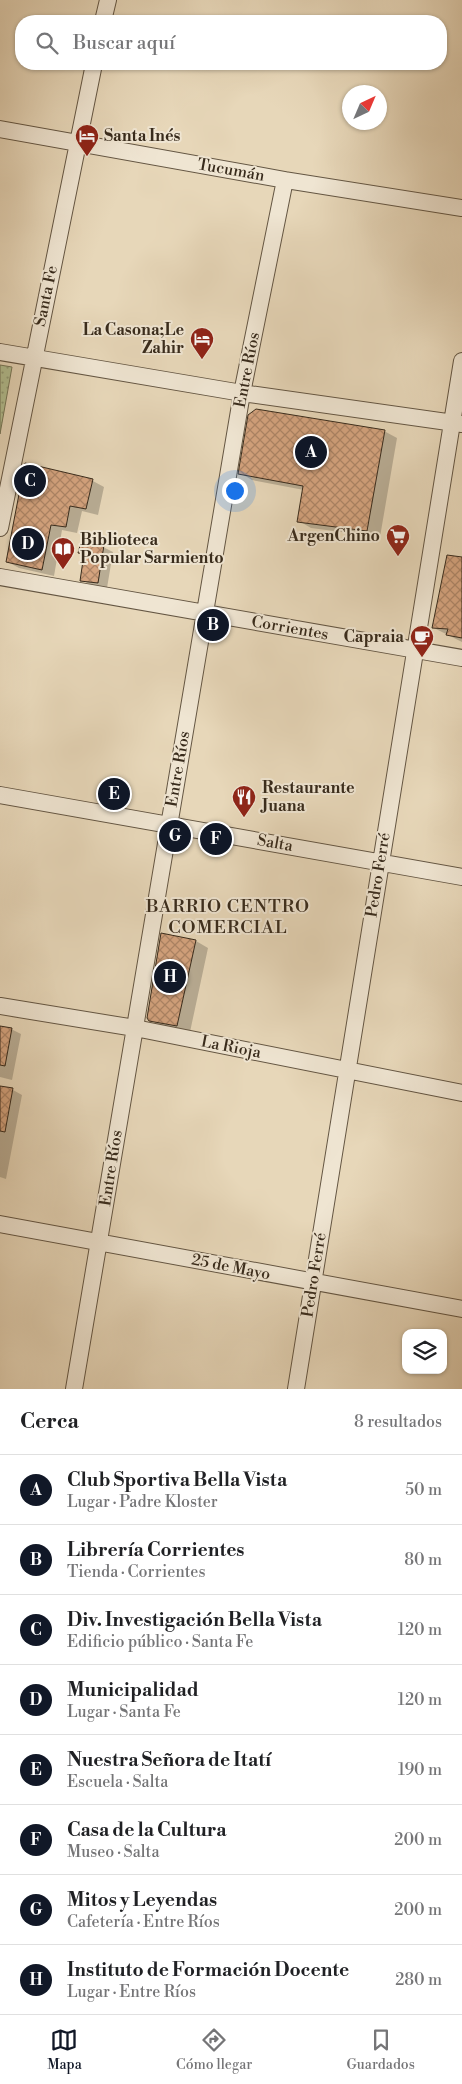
<!DOCTYPE html>
<html lang="es">
<meta charset="utf-8">
<style>
body{margin:0;font-family:"Libre Bodoni",serif;background:#f6f6f6;color:#202124}
.controls{position:absolute;right:15px;bottom:15px;display:grid;overflow:hidden;border-radius:10px;box-shadow:0 1px 4px #0004}
.controls button{width:45px;height:45px;display:grid;place-items:center;padding:0;border:0;border-bottom:1px solid #e0e0e0;background:#fff;color:#202124;font:25px sans-serif}
.compass{position:absolute;left:342px;top:85px;width:45px;height:45px;border-radius:50%;background:#fff;box-shadow:0 1px 4px #0004;rotate:44deg}
.you{position:absolute;left:234px;top:490px;width:18px;height:18px;margin:-12px;border:4px solid #fff;border-radius:50%;background:#1a73e8;box-shadow:0 0 0 8px #1a73e833}
.badge{display:grid;place-items:center;width:32px;height:32px;border-radius:50%;background:#111827;color:#fff;font-size:16px;font-weight:700}
.pin{position:absolute;translate:-50% -50%;border:2px solid #fff;box-shadow:0 1px 5px #0006}
.list{margin:0;padding:0;list-style:none}
h2{display:flex;justify-content:space-between;align-items:center;height:65px;margin:0;padding:0 20px;font-size:21px}
h2 small{font-size:16px;font-weight:400;color:#757577}
.list li{display:grid;grid-template-columns:32px 1fr auto;gap:15px;align-items:center;box-sizing:border-box;height:70px;padding:0 20px;border-top:1px solid #e0e0e0}
.list b{display:block;font-size:19px;white-space:nowrap}
.list p{margin:0;font-size:16px;white-space:nowrap;color:#757577}
.list em{font-size:16px;font-style:normal;color:#757577}
.icon{flex:none;width:28px;height:28px;fill:none;stroke:currentColor;stroke-width:2;stroke-linecap:round;stroke-linejoin:round}
.map{position:relative;flex:none;width:462px;height:1389px;overflow:hidden}
.search{position:absolute;background:#fff;box-shadow:0 1px 4px #0004;left:15px;right:15px;top:15px;height:55px;display:flex;align-items:center;gap:12px;box-sizing:border-box;padding:0 18px;border-radius:20px;color:#757577;font-size:19px}
.sheet{height:625px;background:#fff}
nav{display:flex;justify-content:space-around;align-items:center;box-sizing:border-box;height:70px;border-top:1px solid #e0e0e0;background:#fff;font-size:14px;color:#757577}
nav a{display:grid;justify-items:center;gap:2px}
nav .on{color:#111827}
.map>svg:first-child{display:block}
</style>
<div class="map">
<svg width="462" height="1389" viewBox="0 0 462 1389">
<defs>
<pattern id="grass-dots" width="8" height="8" patternUnits="userSpaceOnUse" patternTransform="scale(1.25)"><rect width="8" height="8" fill="#b2bf91"/><path d="M2 2h.1M6 6h.1" fill="none" stroke="#929b76" stroke-width="1.8" stroke-linecap="round"/></pattern>
<pattern id="building-cross-hatch" width="8" height="8" patternUnits="userSpaceOnUse" patternTransform="scale(1.25)"><rect width="8" height="8" fill="#d4a37e"/><path d="M0 0l8 8M0 8l8-8" fill="none" stroke="#ad8566"/></pattern>
</defs>
<rect width="100%" height="100%" fill="#e7d7b9"/>
<filter id="stains"><feTurbulence type="fractalNoise" baseFrequency=".004" numOctaves="4"/><feColorMatrix values="0 0 0 0 .2 0 0 0 0 .09 0 0 0 0 .02 0 0 0 .5 -.17"/></filter>
<radialGradient id="worn" r=".72"><stop offset=".6" stop-color="#630" stop-opacity="0"/><stop offset="1" stop-color="#630" stop-opacity=".3"/></radialGradient>
<path fill="url(#grass-dots)" stroke="#757556" d="M 0,365 L 12,367 L 0,434 Z"/>
<path fill="#0003" d="M 384,431 L 397,438 L 380,537 L 311,528 L 299,521 L 304,490 L 252,480 L 240,473 Z
M 26,464 L 93,481 L 104,487 L 98,515 L 82,511 L 77,533 L 62,530 L 54,576 L 19,568 L 8,562 Z
M 103,547 L 113,552 L 107,588 L 91,585 L 82,580 L 85,555 L 80,552 Z
M 462,559 L 462,642 L 434,628 Z
M 196,941 L 208,948 L 190,1032 L 163,1027 L 150,1020 Z
M 0,1027 L 11,1029 L 21,1034 L 12,1080 L 0,1077 Z
M 0,1087 L 13,1090 L 22,1095 L 6,1179 L 0,1177 Z"/>
<path fill="url(#building-cross-hatch)" stroke="#382b1c" d="M 256,409 L 385,430 L 367,531 L 297,522 L 303,486 L 238,474 L 248,415 Z
M 25,463 L 93,479 L 86,509 L 70,506 L 66,527 L 51,525 L 42,570 L 6,562 Z
M 81,542 L 104,545 L 98,583 L 80,581 L 84,554 L 78,553 Z
M 447,555 L 462,557 L 462,638 L 446,635 L 448,629 L 432,628 Z
M 161,933 L 196,940 L 177,1026 L 149,1021 L 147,1018 Z
M 0,1026 L 12,1028 L 5,1066 L 0,1065 Z
M 0,1086 L 13,1088 L 5,1132 L 0,1131 Z"/>
<g fill="none" stroke-linecap="round" stroke-linejoin="round">
<g stroke="#645643" stroke-width="18">
<path id="minor" d="M 103,21 L 108,0
M 0,129 L 285,180 L 462,208
M 0,352 L 242,393 L 462,424
M 0,528 L 94,64
M 0,577 L 462,658
M 0,795 L 462,877
M 0,1006 L 135,1028 L 462,1093
M 0,1224 L 462,1309
M 74,1389 L 242,393 L 285,180
M 296,1389 L 462,361"/>
</g>
<use href="#minor" stroke="#efe5d2" stroke-width="16"/>
</g>
<defs>
<g id="hotel-pin" transform="scale(1.25)"><path d="M0 17L-7.5 6A9.5 9.5 0 1 1 7.5 6Z" fill="#8f2418" stroke="#efe5d2"/><path d="M-6-4.5h1.5V1H6V5H4.5V3h-9V5H-6ZM-4 0a1.8 1.8 0 1 1 3.6 0ZM.5 0V-2.5h3Q6-2.5 6 0Z" fill="#fff"/></g>
<g id="supermarket-pin" transform="scale(1.25)"><path d="M0 17L-7.5 6A9.5 9.5 0 1 1 7.5 6Z" fill="#8f2418" stroke="#efe5d2"/><path d="M-6-5.5h2.5l.6 2H6L4.5 2H-2.5L-4.4-4H-6ZM-1.5 3.2a1.3 1.3 0 1 0 .1 0ZM3 3.2a1.3 1.3 0 1 0 .1 0Z" fill="#fff"/></g>
<g id="library-pin" transform="scale(1.25)"><path d="M0 17L-7.5 6A9.5 9.5 0 1 1 7.5 6Z" fill="#8f2418" stroke="#efe5d2"/><path d="M-6-4Q-3-5.5-.7-3.5V5Q-3 3-6 4ZM6-4Q3-5.5 .7-3.5V5Q3 3 6 4Z" fill="#fff"/></g>
<g id="cafe-pin" transform="scale(1.25)"><path d="M0 17L-7.5 6A9.5 9.5 0 1 1 7.5 6Z" fill="#8f2418" stroke="#efe5d2"/><path d="M-5.5-4.5H6V0H3Q3 3.5 0 3.5H-2.5Q-5.5 3.5-5.5 0ZM3-3.2v2h1.7v-2ZM-6 4.5H4V6H-6Z" fill="#fff"/></g>
<g id="restaurant-pin" transform="scale(1.25)"><path d="M0 17L-7.5 6A9.5 9.5 0 1 1 7.5 6Z" fill="#8f2418" stroke="#efe5d2"/><path d="M-5-6h1v4h1v-4h1v4h1v-4h1v5L-1.5 .5V6h-2V.5L-5-1ZM5-6V6H3V1.5H1.5Q1.5-4 5-6Z" fill="#fff"/></g>
</defs>
<g fill-rule="evenodd">
<use href="#hotel-pin" x="87" y="136"/>
<use href="#hotel-pin" x="202" y="339"/>
<use href="#supermarket-pin" x="398" y="536"/>
<use href="#library-pin" x="63" y="549"/>
<use href="#cafe-pin" x="422" y="637"/>
<use href="#restaurant-pin" x="244" y="797"/>
</g>
<g text-anchor="middle" dominant-baseline="central" stroke-width="4" stroke-linejoin="round" paint-order="stroke">
<g font-size="16" font-weight="bold" fill="#382b1c" stroke="#efe5d2" text-anchor="start">
<text x="104" y="136">Santa Inés</text>
<text x="184" y="330" text-anchor="end">La Casona;Le<tspan x="184" dy="18">Zahir</tspan></text>
<text x="380" y="536" text-anchor="end">ArgenChino</text>
<text x="80" y="540">Biblioteca<tspan x="80" dy="18">Popular Sarmiento</tspan></text>
<text x="404" y="637" text-anchor="end">Capraia</text>
<text x="262" y="788">Restaurante<tspan x="262" dy="18">Juana</tspan></text>
</g>
<g font-size="16" fill="#382b1c" stroke="#efe5d2">
<text transform="translate(231 170) rotate(10)">Tucumán</text>
<text transform="translate(46 296) rotate(-78)">Santa Fe</text>
<text transform="translate(247 370) rotate(-79)">Entre Ríos</text>
<text transform="translate(290 628) rotate(10)">Corrientes</text>
<text transform="translate(178 769) rotate(-80)">Entre Ríos</text>
<text transform="translate(275 843) rotate(10)">Salta</text>
<text transform="translate(378 875) rotate(-81)">Pedro Ferré</text>
<text transform="translate(231 1047) rotate(11)">La Rioja</text>
<text transform="translate(111 1168) rotate(-81)">Entre Ríos</text>
<text transform="translate(231 1267) rotate(11)">25 de Mayo</text>
<text transform="translate(314 1275) rotate(-81)">Pedro Ferré</text>
</g>
<g font-size="18" letter-spacing="1" fill="#382b1c" stroke="#efe5d2">
<text x="228" y="906">BARRIO CENTRO<tspan x="228" dy="21">COMERCIAL</tspan></text>
</g>
</g>
<rect width="100%" height="100%" filter="url(#stains)"/>
<rect width="100%" height="100%" fill="url(#worn)"/>
</svg>
<div class="controls">
<button><svg class="icon" aria-label="layers" viewBox="0 0 24 24"><path d="M12 4l9 5-9 5-9-5zM3 14l9 5 9-5"/></svg></button>
</div>
<svg class="compass" viewBox="-18 -18 36 36"><path d="M0-13l5 13h-10z" fill="#e53935"/><path d="M0 13l5-13h-10z" fill="#757577"/></svg>
<div class="you"></div>
<div class="pin badge" style="left:311px;top:452px">A</div>
<div class="pin badge" style="left:213px;top:625px">B</div>
<div class="pin badge" style="left:30px;top:481px">C</div>
<div class="pin badge" style="left:28px;top:544px">D</div>
<div class="pin badge" style="left:114px;top:794px">E</div>
<div class="pin badge" style="left:216px;top:839px">F</div>
<div class="pin badge" style="left:175px;top:836px">G</div>
<div class="pin badge" style="left:170px;top:977px">H</div>
<div class="search"><svg class="icon" aria-label="search" viewBox="0 0 24 24"><circle cx="10" cy="10" r="6"/><path d="M15 15l6 6"/></svg>Buscar aquí</div>
</div>
<section class="sheet">
<h2>Cerca<small>8 resultados</small></h2>
<ul class="list">
<li><span class="badge">A</span><div><b>Club Sportiva Bella Vista</b><p>Lugar · Padre Kloster</p></div><em>50 m</em></li>
<li><span class="badge">B</span><div><b>Librería Corrientes</b><p>Tienda · Corrientes</p></div><em>80 m</em></li>
<li><span class="badge">C</span><div><b>Div. Investigación Bella Vista</b><p>Edificio público · Santa Fe</p></div><em>120 m</em></li>
<li><span class="badge">D</span><div><b>Municipalidad</b><p>Lugar · Santa Fe</p></div><em>120 m</em></li>
<li><span class="badge">E</span><div><b>Nuestra Señora de Itatí</b><p>Escuela · Salta</p></div><em>190 m</em></li>
<li><span class="badge">F</span><div><b>Casa de la Cultura</b><p>Museo · Salta</p></div><em>200 m</em></li>
<li><span class="badge">G</span><div><b>Mitos y Leyendas</b><p>Cafetería · Entre Ríos</p></div><em>200 m</em></li>
<li><span class="badge">H</span><div><b>Instituto de Formación Docente</b><p>Lugar · Entre Ríos</p></div><em>280 m</em></li>
</ul>
</section>
<nav>
<a class="on"><svg class="icon" aria-label="map" viewBox="0 0 24 24"><path d="M3 6l6-2 6 2 6-2v14l-6 2-6-2-6 2zM9 4v14M15 6v14"/></svg>Mapa</a>
<a><svg class="icon" aria-label="directions" viewBox="0 0 24 24"><path d="M12 3l9 9-9 9-9-9zM9 14v-3h6M13 9l2 2-2 2"/></svg>Cómo llegar</a>
<a><svg class="icon" aria-label="saved" viewBox="0 0 24 24"><path d="M7 4h10v16l-5-4-5 4z"/></svg>Guardados</a>
</nav>
